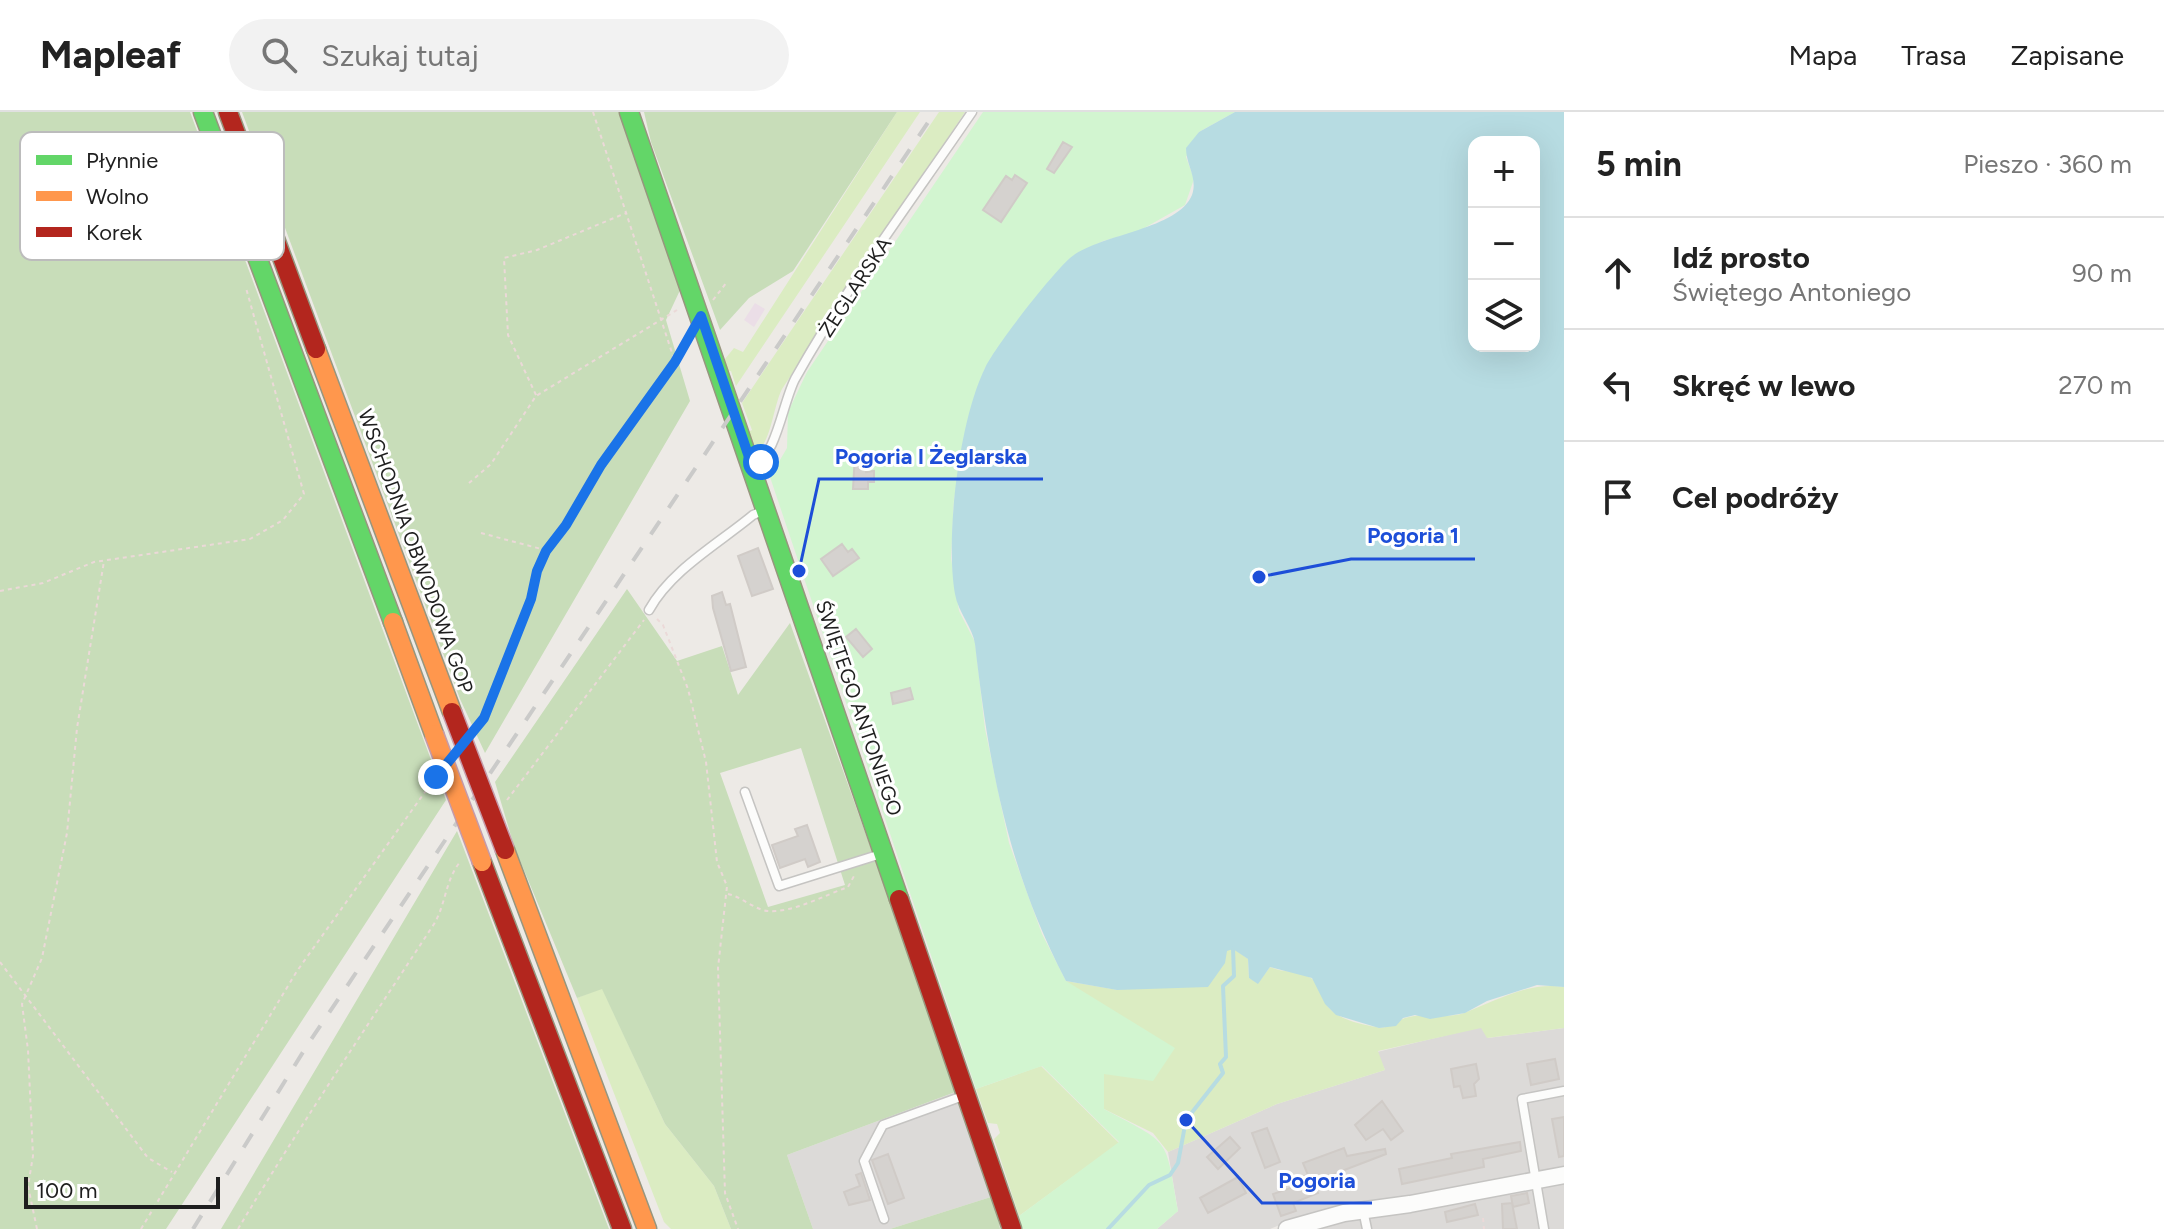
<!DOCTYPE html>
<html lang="pl">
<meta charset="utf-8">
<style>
body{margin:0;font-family:Figtree,sans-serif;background:#f2f2f2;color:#222}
.controls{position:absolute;right:24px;top:24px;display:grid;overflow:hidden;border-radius:16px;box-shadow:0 8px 32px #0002}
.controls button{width:72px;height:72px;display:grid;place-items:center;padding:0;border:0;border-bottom:2px solid #e0e0e0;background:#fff;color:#222;font:40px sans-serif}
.scale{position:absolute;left:24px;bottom:20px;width:196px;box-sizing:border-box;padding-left:8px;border:4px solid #1e1e1e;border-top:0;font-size:22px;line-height:28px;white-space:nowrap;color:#1e1e1e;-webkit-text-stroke:6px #fff;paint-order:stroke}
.stop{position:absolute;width:24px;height:24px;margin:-18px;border:6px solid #1a73e8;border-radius:50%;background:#fff}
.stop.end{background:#1a73e8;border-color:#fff;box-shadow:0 2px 8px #0008}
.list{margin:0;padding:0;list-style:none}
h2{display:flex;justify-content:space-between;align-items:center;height:104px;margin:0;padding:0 32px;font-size:34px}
h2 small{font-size:26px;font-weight:400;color:#767676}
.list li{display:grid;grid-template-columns:52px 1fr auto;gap:24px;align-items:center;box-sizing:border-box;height:112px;padding:0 32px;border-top:2px solid #e0e0e0}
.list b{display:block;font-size:30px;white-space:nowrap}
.list p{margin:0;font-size:26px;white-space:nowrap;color:#767676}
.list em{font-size:26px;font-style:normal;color:#767676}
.icon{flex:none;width:44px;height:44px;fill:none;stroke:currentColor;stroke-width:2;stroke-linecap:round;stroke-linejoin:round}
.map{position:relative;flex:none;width:1564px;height:1117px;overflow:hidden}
header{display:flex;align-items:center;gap:48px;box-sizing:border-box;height:112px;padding:0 40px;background:#fff;border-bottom:2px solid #e0e0e0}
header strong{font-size:38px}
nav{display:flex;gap:44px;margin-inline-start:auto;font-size:28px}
.search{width:560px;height:72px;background:#f2f2f2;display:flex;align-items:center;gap:20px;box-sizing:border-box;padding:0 28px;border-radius:44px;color:#767676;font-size:30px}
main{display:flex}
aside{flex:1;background:#fff}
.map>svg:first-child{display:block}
</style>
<header>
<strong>Mapleaf</strong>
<div class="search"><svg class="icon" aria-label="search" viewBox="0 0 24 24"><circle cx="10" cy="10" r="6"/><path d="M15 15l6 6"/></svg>Szukaj tutaj</div>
<nav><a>Mapa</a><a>Trasa</a><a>Zapisane</a></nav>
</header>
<main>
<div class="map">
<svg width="1564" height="1117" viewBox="0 0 1564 1117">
<rect width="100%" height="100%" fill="#edeae6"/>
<path fill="#dcdad8" d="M 1481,915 L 1488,926 L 1564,916 L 1564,1117 L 1312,1117 L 1299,1105 L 1270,1117 L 1157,1117 L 1178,1099 L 1168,1040 L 1277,992 L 1385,958 L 1377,940 Z
M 958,979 L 994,1084 L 890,1117 L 813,1117 L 787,1043 Z"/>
<path fill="#ebdee7" d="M 755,191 L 765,197 L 754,215 L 744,208 Z"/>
<path fill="#dbecc2" d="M 897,0 L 920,0 L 736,274 L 731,259 L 726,260 L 725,247 L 734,236 L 743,240 Z
M 939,0 L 965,0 L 782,277 C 774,293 771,326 760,337 L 754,335 L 748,320 L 752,318 L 742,291 Z
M 1233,836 L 1248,847 L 1249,866 L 1258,871 L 1270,855 C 1283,861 1298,858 1311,866 C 1321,872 1320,884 1326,892 C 1336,907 1359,912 1376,915 C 1391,918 1396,907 1409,905 C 1426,901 1447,907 1464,901 C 1496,889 1529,869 1564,875 L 1564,916 L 1487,926 L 1481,916 L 1378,939 L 1385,958 L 1277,992 L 1168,1040 L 1153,1021 L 1104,997 L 1104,961 L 1066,869 L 1118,878 Z
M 602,876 L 665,1012 L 714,1074 L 731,1117 L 671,1117 L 664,1110 L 577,886 Z
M 1041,954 L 1119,1031 L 1019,1104 L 994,1027 L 1000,1021 L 997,1012 L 988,1011 L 976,977 Z"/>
<path fill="#c8ddb9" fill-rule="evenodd" d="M 0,0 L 190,0 L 446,688 L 166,1117 L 0,1117 Z
M 242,0 L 620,0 L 682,174 L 666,208 L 690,289 L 485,641 L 460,587 Z
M 644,0 L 897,0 L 793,159 L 749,186 L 720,218 L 651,30 Z
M 627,477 L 677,549 L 722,534 L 738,583 L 790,511 L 958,979 L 787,1043 L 813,1117 L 731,1117 L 714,1074 L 665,1012 L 602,877 L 577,886 L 514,734 L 495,670 ZM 801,636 L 845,773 L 768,795 L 720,661 Z
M 457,719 L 609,1117 L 221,1117 Z
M 994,1084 L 1000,1117 L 890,1117 Z"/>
<path fill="#d2f5d0" d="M 983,0 L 1235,0 L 1199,20 L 1186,45 L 1194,67 L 1185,93 L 1139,119 L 1103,129 L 1069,147 L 1003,229 L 985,256 L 972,295 L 954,387 L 951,446 L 959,499 L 975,530 L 985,617 L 1009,731 L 1042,822 L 1066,869 L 1175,936 L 1153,969 L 1104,962 L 1104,997 C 1171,1033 1165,1023 1178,1099 L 1157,1117 L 1022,1117 L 1019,1104 L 1119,1030 L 1042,954 L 976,977 L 770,365 L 787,336 L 788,300 L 807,260 Z"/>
<path fill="#b7dce2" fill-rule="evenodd" d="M 1235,0 L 1564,0 L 1564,875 L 1537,873 L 1487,889 L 1465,901 L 1430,907 L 1415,903 L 1403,906 L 1396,914 L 1379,916 L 1336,903 L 1325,892 L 1312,866 L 1270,855 L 1258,872 L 1249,866 L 1248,847 L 1233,837 L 1227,839 L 1225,851 L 1208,875 L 1117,878 L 1066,869 C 1008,758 989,655 975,532 C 973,516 958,500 955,482 C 945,425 959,309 985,256 C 996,233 1051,163 1070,146 C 1098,122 1178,118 1192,83 C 1198,66 1186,53 1186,36 L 1199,20 ZM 1474,30 L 1534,30 L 1534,234 L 1474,234 Z"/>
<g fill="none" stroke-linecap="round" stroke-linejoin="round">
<path stroke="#b7dce2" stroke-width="4" d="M 1108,1117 L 1149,1073 L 1170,1063 L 1178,1051 L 1186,1008 L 1223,961 L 1220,952 L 1226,945 L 1223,874 L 1234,864 L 1233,836"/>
</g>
<path fill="#d5d2cf" stroke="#d0cbc7" stroke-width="2" d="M 1063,30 L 1072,35 L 1054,61 L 1047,57 Z
M 1015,63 L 1027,71 L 1001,110 L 983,98 L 1006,64 L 1012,68 Z
M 855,342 L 867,342 L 866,360 L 874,359 L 874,370 L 868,370 L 868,377 L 853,377 Z
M 842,432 L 848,440 L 852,437 L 859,446 L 833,464 L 821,447 Z
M 758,436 L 773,477 L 752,484 L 738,444 Z
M 722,480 L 726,493 L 730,492 L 746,555 L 731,559 L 713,496 L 712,484 Z
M 856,517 L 872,537 L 863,545 L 846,525 Z
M 910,576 L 913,587 L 893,592 L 891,581 Z
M 807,713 L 820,750 L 808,755 L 805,747 L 780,756 L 772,733 L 798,724 L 795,717 Z
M 1555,947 L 1559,967 L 1531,973 L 1527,952 Z
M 1476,952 L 1479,967 L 1474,972 L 1476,984 L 1463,986 L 1460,974 L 1454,975 L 1451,957 Z
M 1382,989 L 1403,1019 L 1391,1028 L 1383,1017 L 1366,1028 L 1355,1013 Z
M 1564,1005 L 1564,1044 L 1559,1045 L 1552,1007 Z
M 1267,1016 L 1280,1050 L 1265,1056 L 1252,1021 Z
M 1230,1025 L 1240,1036 L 1218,1057 L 1207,1045 Z
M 1520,1030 L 1521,1039 L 1483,1047 L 1484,1055 L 1402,1072 L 1399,1057 L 1452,1046 L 1451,1042 Z
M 1344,1036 L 1347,1044 L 1385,1037 L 1386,1042 L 1313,1070 L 1318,1081 L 1293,1091 L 1296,1099 L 1281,1104 L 1273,1082 L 1299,1073 L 1297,1067 L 1308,1063 L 1303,1051 Z
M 888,1042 L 904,1086 L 888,1092 L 872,1048 Z
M 861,1061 L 870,1088 L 849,1093 L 844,1080 L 860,1074 L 856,1063 Z
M 1238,1065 L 1246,1081 L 1208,1101 L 1200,1086 Z
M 1527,1081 L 1529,1091 L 1513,1095 L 1511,1084 Z
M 1512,1091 L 1517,1117 L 1503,1117 L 1502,1092 Z
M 1475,1092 L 1478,1103 L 1447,1110 L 1445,1100 Z"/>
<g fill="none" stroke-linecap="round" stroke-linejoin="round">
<g stroke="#c5c4c2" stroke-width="11">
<path id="lane" d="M 754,353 C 776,345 783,290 795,267 C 847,174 912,88 972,0
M 649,498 C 671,458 718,432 753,403 L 765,398
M 745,680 L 779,774 L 881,742
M 1363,1098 L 1367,1117
M 884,1107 L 864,1049 L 883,1013 L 963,984
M 1544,1117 L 1522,987 L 1564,979"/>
</g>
<g stroke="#c5c4c2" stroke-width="19">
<path id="street" d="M 1287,1117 L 1344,1101 L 1410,1092 L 1564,1063"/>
</g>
<g stroke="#97967e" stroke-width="21">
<path id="fast" d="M 203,0 L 393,510
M 629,0 L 899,787"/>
</g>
<g stroke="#97967e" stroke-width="21">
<path id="slow" d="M 316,237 L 452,600
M 393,510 L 434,622
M 505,738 L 647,1117"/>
</g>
<g stroke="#97967e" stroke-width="21">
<path id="jam" d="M 228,0 L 316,237
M 482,750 L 622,1117
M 899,787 L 1012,1117"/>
</g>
<path stroke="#ebd9d8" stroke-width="2" stroke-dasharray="4 4" stroke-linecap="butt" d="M 593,0 L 675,250
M 713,188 L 727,170
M 536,283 L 508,223 L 504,146 L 537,138 L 626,101
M 469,371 L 491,352 L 536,284 L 677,198
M 481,421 L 545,438
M 0,479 L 43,471 L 94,450 L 250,427 L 283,408 L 304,382 L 246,176
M 657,507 L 663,513 L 688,577 L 706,650 L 717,750 L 727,774 L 718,856 L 725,1081 L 738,1117
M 479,612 L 531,487 L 537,459 L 546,439 L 688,227
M 507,688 L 644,508
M 728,782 C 742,785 755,798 768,799 C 793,801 825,783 848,775 L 854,764
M 0,850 L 148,1046 L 172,1060
M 1483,1106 L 1484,1117
M 37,1117 L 28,1074 L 33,1044 L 28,938 L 22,892 L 42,846 L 67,721 L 77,616 L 104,449
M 141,1117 L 297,859 L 430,673
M 238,1117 C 300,1013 368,913 434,812 C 446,792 445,769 460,750"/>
<use href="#lane" stroke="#fcfcfb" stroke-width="8"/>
<use href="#street" stroke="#fcfcfb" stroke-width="16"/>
<use href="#fast" stroke="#63d668" stroke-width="18"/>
<use href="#slow" stroke="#ff974d" stroke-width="18"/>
<use href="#jam" stroke="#b3261e" stroke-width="18"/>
<path stroke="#cacac9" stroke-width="4" stroke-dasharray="16 16" stroke-linecap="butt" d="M 193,1117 L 308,932 L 935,0"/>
<g stroke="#c59baa" stroke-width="21" stroke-linecap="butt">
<path id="slow-bridge" d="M 434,622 L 482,750"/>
</g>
<g stroke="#c59baa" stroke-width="21" stroke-linecap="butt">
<path id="jam-bridge" d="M 452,600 L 505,738"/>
</g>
<use href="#slow-bridge" stroke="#ff974d" stroke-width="18"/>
<use href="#jam-bridge" stroke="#b3261e" stroke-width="18"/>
</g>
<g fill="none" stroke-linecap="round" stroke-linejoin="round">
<path stroke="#1a73e8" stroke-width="10" d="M 436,665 L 484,606 L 531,487 L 537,459 L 546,439 L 566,413 L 601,353 L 675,250 L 701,204 L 752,354 L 761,350"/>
</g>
<g text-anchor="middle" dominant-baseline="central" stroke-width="6" stroke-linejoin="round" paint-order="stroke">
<g font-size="20" fill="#1e1e1e" stroke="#fff">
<text transform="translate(855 175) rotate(-57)">ŻEGLARSKA</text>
<text transform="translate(416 439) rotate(70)">WSCHODNIA OBWODOWA GOP</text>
<text transform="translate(859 596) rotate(71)">ŚWIĘTEGO ANTONIEGO</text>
</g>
</g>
<rect x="20" y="20" width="264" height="128" rx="12" fill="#fff" stroke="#bcbcbc" stroke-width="2"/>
<rect x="36" y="43" width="36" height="10" fill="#63d668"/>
<rect x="36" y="79" width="36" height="10" fill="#ff974d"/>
<rect x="36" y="115" width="36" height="10" fill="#b3261e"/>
<g font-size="22" fill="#1e1e1e">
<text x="86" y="56">Płynnie</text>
<text x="86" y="92">Wolno</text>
<text x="86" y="128">Korek</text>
</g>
<path fill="none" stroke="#1d4ed8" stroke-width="3" d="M799 459L819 367H1043M1259 465L1351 447H1475M1186 1008L1262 1091H1372"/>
<g fill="#1d4ed8" stroke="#fff" stroke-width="3">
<circle cx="799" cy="459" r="8"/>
<circle cx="1259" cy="465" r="8"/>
<circle cx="1186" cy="1008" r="8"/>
</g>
<g font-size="22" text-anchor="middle" font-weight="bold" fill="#1d4ed8" stroke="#fff" stroke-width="6" stroke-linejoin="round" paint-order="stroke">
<text x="931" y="352">Pogoria I Żeglarska</text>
<text x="1413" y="431">Pogoria 1</text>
<text x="1317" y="1076">Pogoria</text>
</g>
</svg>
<div class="controls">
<button>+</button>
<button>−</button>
<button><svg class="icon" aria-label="layers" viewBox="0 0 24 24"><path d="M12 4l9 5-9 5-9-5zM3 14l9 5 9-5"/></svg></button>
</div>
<div class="scale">100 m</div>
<div class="stop" style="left:761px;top:350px"></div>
<div class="stop end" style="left:436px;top:665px"></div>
</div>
<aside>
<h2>5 min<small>Pieszo · 360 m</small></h2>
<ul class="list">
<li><svg class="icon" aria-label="ahead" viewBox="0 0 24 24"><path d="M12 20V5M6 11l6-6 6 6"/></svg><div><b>Idź prosto</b><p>Świętego Antoniego</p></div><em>90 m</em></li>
<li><svg class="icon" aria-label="left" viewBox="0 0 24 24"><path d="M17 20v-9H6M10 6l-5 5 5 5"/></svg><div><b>Skręć w lewo</b></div><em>270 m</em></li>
<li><svg class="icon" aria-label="arrive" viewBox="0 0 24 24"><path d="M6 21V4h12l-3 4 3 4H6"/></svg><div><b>Cel podróży</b></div></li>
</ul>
</aside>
</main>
